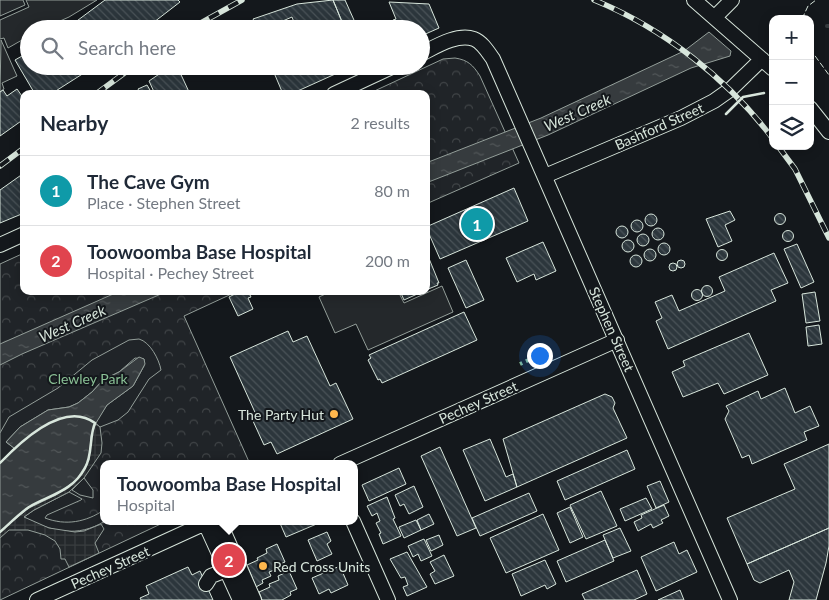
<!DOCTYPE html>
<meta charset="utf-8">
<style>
body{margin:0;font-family:Lato,sans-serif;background:#f6f6f7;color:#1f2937}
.controls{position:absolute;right:15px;top:15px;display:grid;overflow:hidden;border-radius:10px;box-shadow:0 2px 12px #0003}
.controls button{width:45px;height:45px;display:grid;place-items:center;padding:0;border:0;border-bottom:1px solid #e0e1e3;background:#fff;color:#1f2937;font:25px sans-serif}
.you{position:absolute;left:539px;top:355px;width:18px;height:18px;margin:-12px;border:4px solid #fff;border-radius:50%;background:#1a73e8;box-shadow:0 0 0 8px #1a73e833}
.badge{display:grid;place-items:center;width:32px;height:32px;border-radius:50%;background:#111827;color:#fff;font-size:16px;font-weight:700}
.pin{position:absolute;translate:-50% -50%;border:2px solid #fff;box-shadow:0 1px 5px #0006}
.popup{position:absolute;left:100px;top:460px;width:258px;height:65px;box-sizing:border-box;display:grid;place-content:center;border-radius:10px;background:#fff;filter:drop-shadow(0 1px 4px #0005);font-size:16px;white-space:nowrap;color:#747a83}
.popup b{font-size:19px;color:#1f2937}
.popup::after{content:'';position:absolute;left:50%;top:100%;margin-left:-10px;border:10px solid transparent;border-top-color:#fff}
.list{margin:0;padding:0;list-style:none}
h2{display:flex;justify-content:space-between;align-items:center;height:65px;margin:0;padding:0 20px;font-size:21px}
h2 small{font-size:16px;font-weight:400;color:#747a83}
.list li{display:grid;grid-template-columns:32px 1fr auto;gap:15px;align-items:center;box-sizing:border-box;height:70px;padding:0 20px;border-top:1px solid #e0e1e3}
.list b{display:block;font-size:19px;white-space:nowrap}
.list p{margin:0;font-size:16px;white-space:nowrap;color:#747a83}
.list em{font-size:16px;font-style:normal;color:#747a83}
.icon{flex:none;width:28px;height:28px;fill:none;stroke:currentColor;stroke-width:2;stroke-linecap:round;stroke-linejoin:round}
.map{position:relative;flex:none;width:829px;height:600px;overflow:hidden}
.search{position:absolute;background:#fff;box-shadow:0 2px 12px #0003;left:20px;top:20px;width:410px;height:55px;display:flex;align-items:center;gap:12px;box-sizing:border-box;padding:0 18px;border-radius:28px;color:#747a83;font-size:19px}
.panel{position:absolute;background:#fff;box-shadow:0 2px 12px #0003;left:20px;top:90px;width:410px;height:205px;border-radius:10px}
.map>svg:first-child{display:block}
</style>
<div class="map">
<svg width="829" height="600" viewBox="0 0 829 600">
<defs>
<pattern id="forest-crowns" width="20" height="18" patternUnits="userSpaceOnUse" patternTransform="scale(1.25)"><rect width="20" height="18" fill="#202428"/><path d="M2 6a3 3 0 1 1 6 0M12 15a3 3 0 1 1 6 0" fill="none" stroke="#404447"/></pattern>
<pattern id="plaza-grid" width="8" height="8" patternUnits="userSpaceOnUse" patternTransform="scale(1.25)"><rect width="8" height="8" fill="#24282b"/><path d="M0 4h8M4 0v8" fill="none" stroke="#393d3f"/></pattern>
<pattern id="water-ripples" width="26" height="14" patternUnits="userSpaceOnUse" patternTransform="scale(1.25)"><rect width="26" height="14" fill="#363b3e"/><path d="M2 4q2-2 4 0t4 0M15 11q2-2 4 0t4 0" fill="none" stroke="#525759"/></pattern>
<pattern id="building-back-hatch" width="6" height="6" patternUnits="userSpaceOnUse" patternTransform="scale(1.25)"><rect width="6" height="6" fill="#2c363c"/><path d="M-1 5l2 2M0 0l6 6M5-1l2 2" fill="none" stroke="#4a5358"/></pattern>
</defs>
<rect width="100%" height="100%" fill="#14181c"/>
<path fill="url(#forest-crowns)" stroke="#939e99" d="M 455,58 C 468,60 473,65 480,76 L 519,163 L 426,204 L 426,94 L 368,94 L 443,59 Z
M 24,253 L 24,291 L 238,291 L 184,316 L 250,464 L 104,464 L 104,521 L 167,521 L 0,600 L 0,264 Z"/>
<path fill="#202428" stroke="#939e99" d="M 139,339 C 150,342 159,359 161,370 L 149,379 L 128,412 L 118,420 L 100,427 L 95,423 L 107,405 L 133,386 L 144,366 L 144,359 L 135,358 L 119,372 L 103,380 L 92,392 L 78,403 L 69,407 L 48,410 L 20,427 L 6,442 L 14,448 L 0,463 L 0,433 L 9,417 L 58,388 L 92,360 L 129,340 Z
M 84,478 L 93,490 L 93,498 L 80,495 L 72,490 Z
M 69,492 L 82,499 L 81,500 L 47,515 L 45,518 C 66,526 86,522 104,510 L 105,521 C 78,538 51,532 24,517 L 34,510 Z"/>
<path fill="#24282b" stroke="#939e99" d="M 0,0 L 23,0 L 25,5 L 0,16 Z
M 26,0 L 97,0 L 69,17 L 42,29 L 29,29 L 29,36 L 8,48 L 4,38 L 0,39 L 0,20 L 29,7 Z
M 1,40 L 17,76 L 2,83 L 4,89 L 0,92 Z
M 442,286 L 453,312 L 368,350 L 356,324 L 335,333 L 319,297 L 332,291 L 339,291 L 340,293 L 344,291 L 398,291 L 404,303 Z"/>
<path fill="url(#plaza-grid)" stroke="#939e99" d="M 95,423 L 100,427 L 102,443 L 101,453 L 84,478 L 69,492 L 34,510 L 24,517 L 49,528 L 75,532 L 84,531 L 101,524 L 104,529 L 95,543 L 99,553 L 69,567 L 65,559 L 61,559 L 60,549 L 55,541 L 45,535 L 28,530 L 9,530 L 0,538 L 0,532 L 6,527 L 0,518 L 20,515 L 31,506 L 66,489 L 76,480 L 89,460 L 91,436 Z"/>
<path fill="url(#water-ripples)" stroke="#939e99" d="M 709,32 L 731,51 L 730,56 L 691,68 L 548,135 L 426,183 L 426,163 L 541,118 L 684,51 Z
M 120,291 L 168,291 L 22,354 L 0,365 L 0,344 Z
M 139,357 L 144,359 L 145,364 L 133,386 L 107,405 L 96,423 L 91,436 L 89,460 L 76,480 L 56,495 L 27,509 L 0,532 L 0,463 L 14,448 L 6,442 L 20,427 L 48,410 L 69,407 L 78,403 L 92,392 L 103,380 L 119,372 Z"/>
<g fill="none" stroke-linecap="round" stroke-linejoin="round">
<path stroke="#363b3e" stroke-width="4" d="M 827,26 L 829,26"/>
</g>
<path fill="url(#building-back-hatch)" stroke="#d8e6dc" d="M 105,0 L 178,0 L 180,2 L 145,29 L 66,29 Z
M 333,0 L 345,29 L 301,29 L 299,23 L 295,25 L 292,17 L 264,29 L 258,29 L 253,19 L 297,4 Z
M 333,0 L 345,0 L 358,29 L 345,29 Z
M 389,2 L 429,4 L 439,28 L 421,36 L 421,29 L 397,29 L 393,20 L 396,19 Z
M 29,52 L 29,66 L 95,66 L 51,94 L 35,94 L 15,60 Z
M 171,66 L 177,66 L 190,94 L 155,94 L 149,81 Z
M 266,66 L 353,66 L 291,94 L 283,94 L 272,68 L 268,70 Z
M 147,85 L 150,90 L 140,94 L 138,89 Z
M 17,89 L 24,99 L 24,119 L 0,136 L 0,92 L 3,90 L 7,96 Z
M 24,173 L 24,213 L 0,223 L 0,190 Z
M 514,188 L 528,221 L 440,259 L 426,227 Z
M 730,211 L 735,220 L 725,225 L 732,241 L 718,247 L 706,219 Z
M774.5 219a5.5 5.5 0 1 1 11 0a5.5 5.5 0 1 1-11 0Z
M645 220a6 6 0 1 1 12 0a6 6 0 1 1-12 0Z
M631 226a6 6 0 1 1 12 0a6 6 0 1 1-12 0Z
M616 232a6 6 0 1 1 12 0a6 6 0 1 1-12 0Z
M652 234a6 6 0 1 1 12 0a6 6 0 1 1-12 0Z
M782.5 236a5.5 5.5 0 1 1 11 0a5.5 5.5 0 1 1-11 0Z
M637 240a6 6 0 1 1 12 0a6 6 0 1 1-12 0Z
M622 246a6 6 0 1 1 12 0a6 6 0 1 1-12 0Z
M 543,242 L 556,271 L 536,280 L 534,274 L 517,282 L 506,258 Z
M658 249a6 6 0 1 1 12 0a6 6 0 1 1-12 0Z
M 797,244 L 814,282 L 801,288 L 784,249 Z
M644 255a6 6 0 1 1 12 0a6 6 0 1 1-12 0Z
M716.5 255a5.5 5.5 0 1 1 11 0a5.5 5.5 0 1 1-11 0Z
M 774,253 L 788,283 L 771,290 L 776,301 L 668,349 L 656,321 L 662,318 L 655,302 L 672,295 L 679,311 L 725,291 L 719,277 Z
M630 261a6 6 0 1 1 12 0a6 6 0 1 1-12 0Z
M 428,256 L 439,283 L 437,283 L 438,285 L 426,290 L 426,257 Z
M 466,260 L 484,300 L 466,308 L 448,268 Z
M677 264a4 4 0 1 1 8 0a4 4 0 1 1-8 0Z
M669 267a4 4 0 1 1 8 0a4 4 0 1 1-8 0Z
M701.5 291a5.5 5.5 0 1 1 11 0a5.5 5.5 0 1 1-11 0Z
M691.5 295a5.5 5.5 0 1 1 11 0a5.5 5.5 0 1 1-11 0Z
M 241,291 L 248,291 L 251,297 L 248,298 L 253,309 L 238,316 L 229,297 Z
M 400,291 L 424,291 L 404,300 Z
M 815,292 L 820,321 L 806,323 L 802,294 Z
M 464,312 L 477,340 L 382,383 L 380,379 L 378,380 L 368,360 L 371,358 L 369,355 Z
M 819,325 L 822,344 L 808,346 L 806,327 Z
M 288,331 L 293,342 L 307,336 L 330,386 L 336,383 L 353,419 L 277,454 L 271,442 L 264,445 L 253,421 L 258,419 L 230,357 Z
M 749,333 L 768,375 L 724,394 L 718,383 L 683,397 L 672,372 L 685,366 L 683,361 Z
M 785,388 L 795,413 L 810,406 L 819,426 L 804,432 L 807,440 L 752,464 L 749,455 L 742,458 L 725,419 L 729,411 L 726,406 L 758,391 L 761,399 Z
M 605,394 L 612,397 L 615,403 L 613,408 L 627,438 L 517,487 L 503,439 Z
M 490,439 L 506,477 L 513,474 L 517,487 L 485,501 L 463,450 Z
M 829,444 L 829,528 L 747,564 L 727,518 L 795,489 L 784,464 Z
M 440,447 L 476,528 L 457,536 L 421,456 Z
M 627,450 L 635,469 L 565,500 L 557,481 Z
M 399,468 L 406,484 L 369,501 L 362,485 Z
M 660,481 L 669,502 L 656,508 L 647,486 Z
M 414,486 L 423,507 L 409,514 L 404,504 L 400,506 L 395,495 Z
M 601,491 L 617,526 L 586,539 L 570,505 Z
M 529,493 L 537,511 L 480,536 L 472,518 Z
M 387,497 L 395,518 L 393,519 L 401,536 L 383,544 L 379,534 L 381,533 L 376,523 L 380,521 L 377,513 L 372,516 L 367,506 Z
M 646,498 L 652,509 L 625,521 L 620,509 Z
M 664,505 L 669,516 L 661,520 L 663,523 L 653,528 L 651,524 L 638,531 L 634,522 L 642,518 L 641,515 Z
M 570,507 L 583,537 L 570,543 L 557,513 Z
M 429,514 L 434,524 L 421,530 L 417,520 Z
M 543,514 L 559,550 L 506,573 L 490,538 Z
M 416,520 L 421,530 L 404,538 L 399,527 Z
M 279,521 L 319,521 L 319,523 L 286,537 Z
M 620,528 L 631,551 L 613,558 L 603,535 Z
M 829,528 L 829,546 L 826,563 L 816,600 L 789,600 L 794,582 L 789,570 L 760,583 L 754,580 L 747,564 Z
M 327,532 L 331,541 L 327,544 L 332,554 L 317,561 L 308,540 Z
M 439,535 L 443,545 L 431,551 L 426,540 Z
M 424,539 L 432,556 L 421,561 L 418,554 L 413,557 L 408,546 Z
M 605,540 L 614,561 L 566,582 L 557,561 Z
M 674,542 L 679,554 L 687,550 L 697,572 L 656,591 L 641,557 Z
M 277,544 L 285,562 L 278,565 L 280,568 L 269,572 L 271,576 L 262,580 L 263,583 L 256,587 L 247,565 L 258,560 L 257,558 L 267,553 L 266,549 Z
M 407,552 L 427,587 L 407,596 L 403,587 L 408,585 L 405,577 L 401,578 L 390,559 Z
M 444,555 L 454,576 L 435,584 L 430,574 L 435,571 L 430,562 Z
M 545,560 L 556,584 L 547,589 L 545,585 L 521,596 L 512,574 Z
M 340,566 L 348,585 L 331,593 L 329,589 L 319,594 L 312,578 Z
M 188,567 L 192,575 L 200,571 L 213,600 L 141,600 L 140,598 L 149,594 L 146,586 Z
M 637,570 L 647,594 L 634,600 L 585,600 L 582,594 Z
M 289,571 L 297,589 L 290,592 L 291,595 L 282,600 L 262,600 L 259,592 L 270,587 L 269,584 L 279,580 L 278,576 Z
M 680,590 L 684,600 L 658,600 Z"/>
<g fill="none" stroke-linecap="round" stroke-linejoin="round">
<g stroke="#d8e6dc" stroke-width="16">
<path id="minor" d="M 694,0 L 773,69
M 715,17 L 732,0
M 421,54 C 435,47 457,33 474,39 C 482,42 488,52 493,59 L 730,600
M 334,94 L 394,66
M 810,108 L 829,132
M 545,176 L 681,118 L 714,101 L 731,89 L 762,59
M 0,245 L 24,234
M 340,464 L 617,340
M 219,521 L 254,600
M 353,521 L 388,600
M 205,523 L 240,600
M 206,584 L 211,576 L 226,570 L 234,573
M 37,600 L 210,521"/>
</g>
<use href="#minor" stroke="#14181c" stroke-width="14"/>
<g stroke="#d8e6dc" stroke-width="5.5">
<path id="rail" d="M 594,0 C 663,28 728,79 773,139
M 190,29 L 242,0
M 96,94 L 134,66
M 778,146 L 795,169 L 829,238
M 0,166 L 24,148"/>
</g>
<use href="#rail" stroke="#14181c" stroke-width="4" stroke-dasharray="11" stroke-linecap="butt"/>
<path stroke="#8ac095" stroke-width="4" stroke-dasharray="2.5 4" stroke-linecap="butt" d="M 520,364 L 533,358"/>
<path stroke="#d8e6dc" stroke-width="1" stroke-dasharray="6 2.5" stroke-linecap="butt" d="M 802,19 L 808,6 L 816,0
M 810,49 L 829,75"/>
<path stroke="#d8e6dc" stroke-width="2.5" d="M 726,114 L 743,97 L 764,93
M 0,463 C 20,442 64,400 95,423 C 89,437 93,454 85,468 C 73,491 50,495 29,507 C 19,514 9,524 0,532"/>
</g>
<g fill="#ffb74d" stroke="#14181c" stroke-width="2">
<circle cx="334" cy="414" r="5"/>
<circle cx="263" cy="566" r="5"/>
</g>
<g text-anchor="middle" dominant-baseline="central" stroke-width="4" stroke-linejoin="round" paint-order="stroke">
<g font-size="14" fill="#d8e6dc" stroke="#14181c">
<text transform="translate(659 126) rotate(-24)">Bashford Street</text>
<text transform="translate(612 329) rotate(66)">Stephen Street</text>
<text transform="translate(478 402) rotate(-24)">Pechey Street</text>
<text transform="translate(110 567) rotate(-24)">Pechey Street</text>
</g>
<g font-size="14" fill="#8ac095" stroke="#14181c">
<text x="88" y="378">Clewley Park</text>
</g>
<g font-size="14" fill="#d8e6dc" stroke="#14181c" text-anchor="end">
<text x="324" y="414">The Party Hut</text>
<text x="273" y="566" text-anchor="start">Red Cross Units</text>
</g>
<g font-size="15" font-style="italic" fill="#d8e6dc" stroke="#14181c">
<text transform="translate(577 112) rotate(-24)">West Creek</text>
<text transform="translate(72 323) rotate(-24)">West Creek</text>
</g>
</g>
</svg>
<div class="controls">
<button>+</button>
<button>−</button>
<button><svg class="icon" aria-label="layers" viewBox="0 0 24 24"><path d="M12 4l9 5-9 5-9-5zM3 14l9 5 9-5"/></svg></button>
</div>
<div class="you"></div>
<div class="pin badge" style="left:477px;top:224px;background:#0f9aa8">1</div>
<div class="pin badge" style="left:229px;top:560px;background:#e0444e">2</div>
<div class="popup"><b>Toowoomba Base Hospital</b>Hospital</div>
<div class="search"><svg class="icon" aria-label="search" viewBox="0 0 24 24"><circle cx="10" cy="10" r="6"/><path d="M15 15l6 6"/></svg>Search here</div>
<section class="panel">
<h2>Nearby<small>2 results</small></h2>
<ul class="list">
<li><span class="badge" style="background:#0f9aa8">1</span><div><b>The Cave Gym</b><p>Place · Stephen Street</p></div><em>80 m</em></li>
<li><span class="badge" style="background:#e0444e">2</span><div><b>Toowoomba Base Hospital</b><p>Hospital · Pechey Street</p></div><em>200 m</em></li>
</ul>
</section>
</div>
